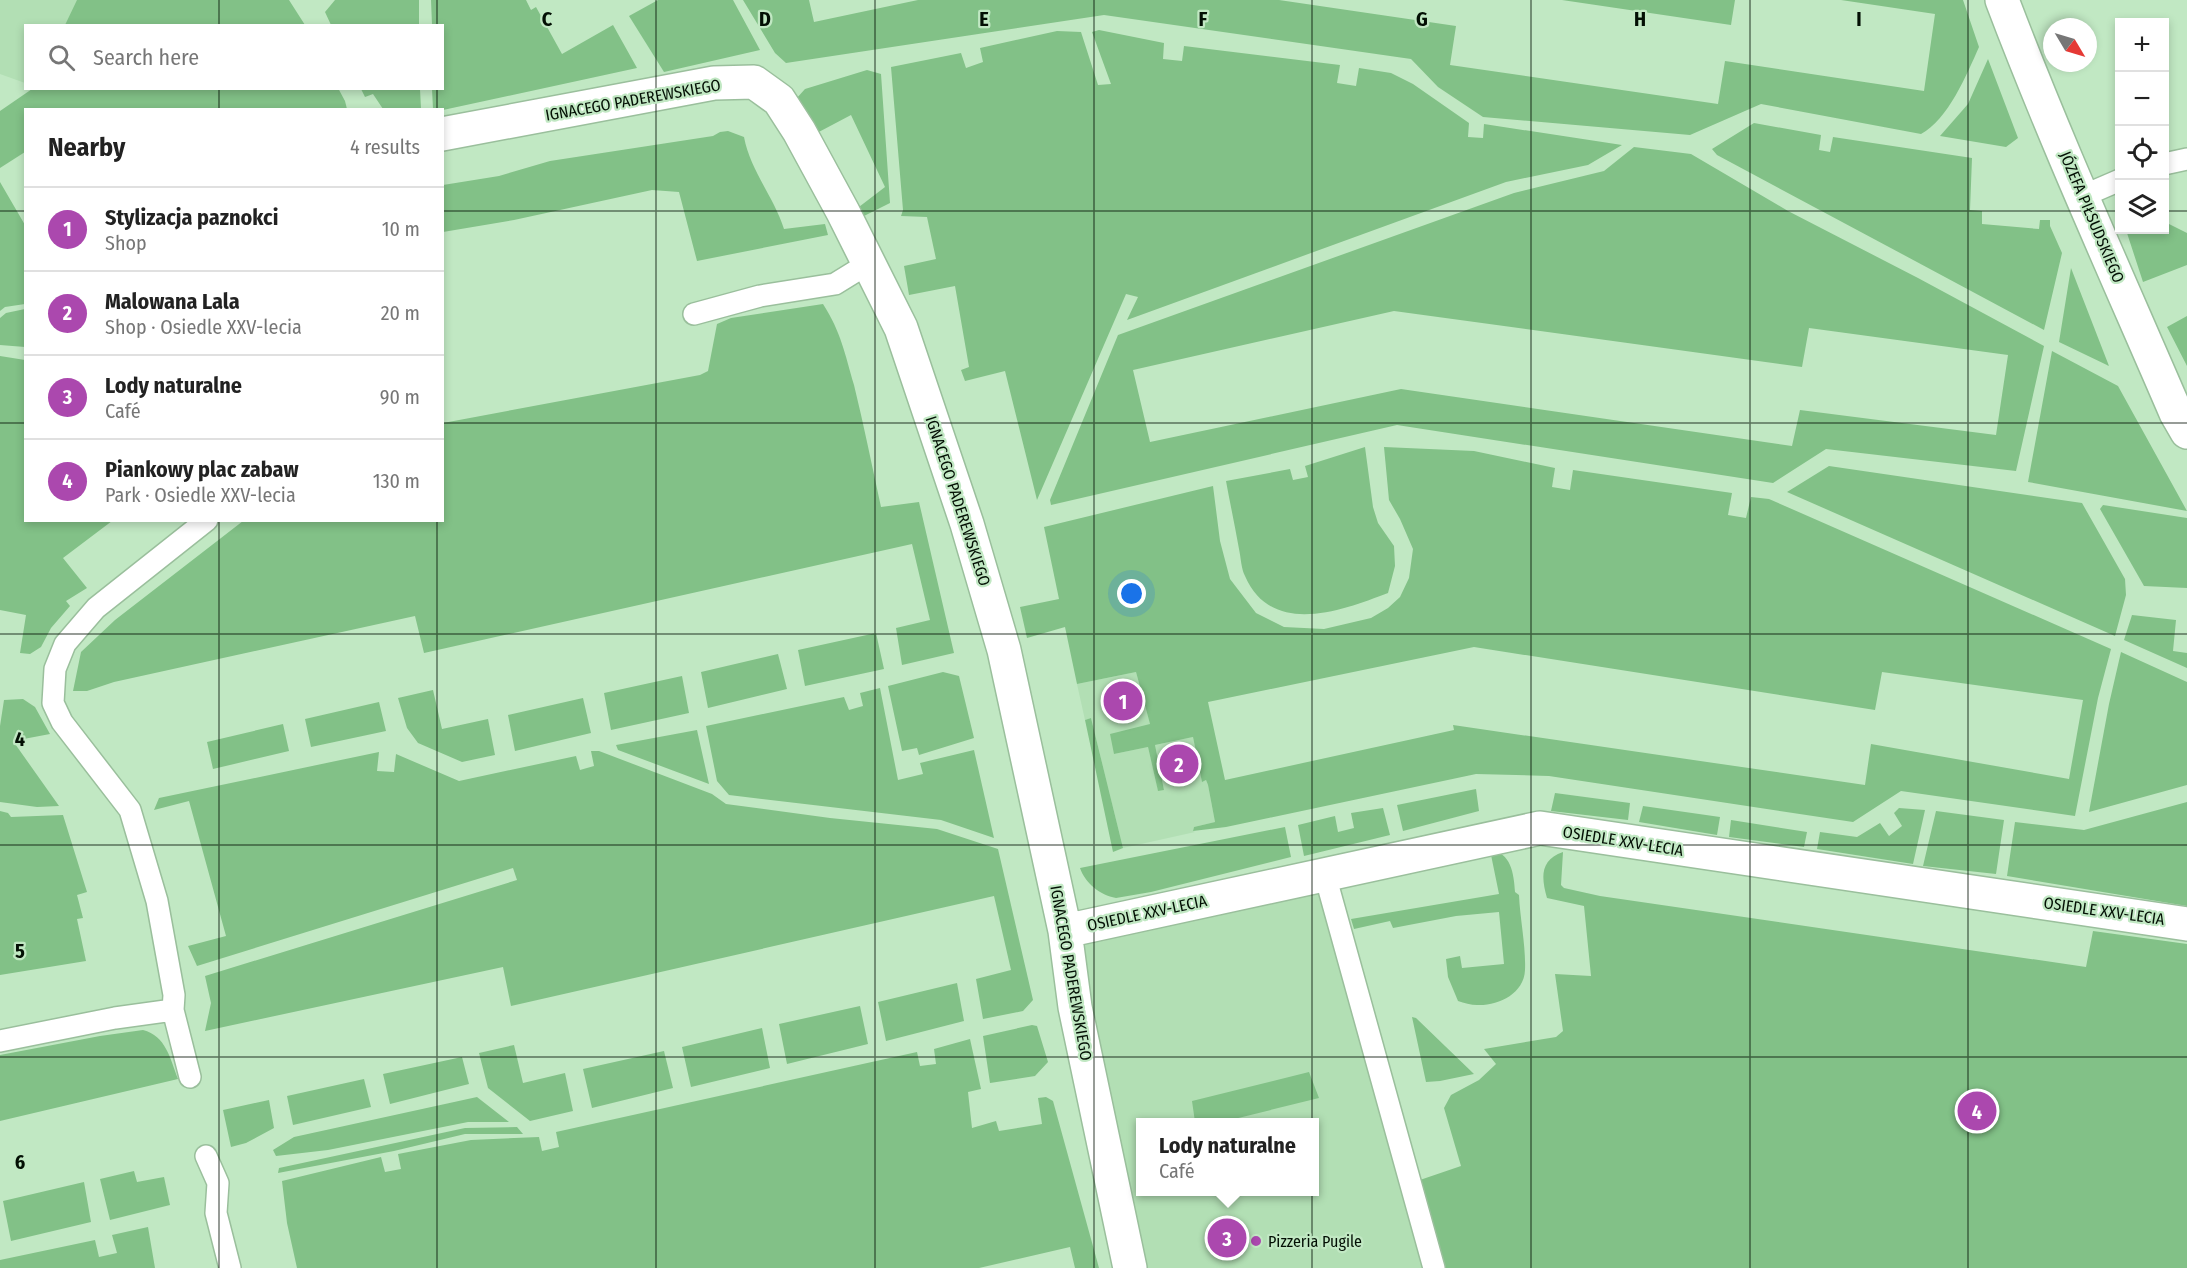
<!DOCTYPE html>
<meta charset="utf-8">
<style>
body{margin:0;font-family:"Fira Sans Condensed",sans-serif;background:#f6f6f6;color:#222}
.controls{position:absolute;right:18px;top:18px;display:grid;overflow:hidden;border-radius:0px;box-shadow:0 3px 9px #0003}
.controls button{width:54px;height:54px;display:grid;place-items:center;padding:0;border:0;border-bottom:2px solid #e0e0e0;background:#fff;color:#222;font:30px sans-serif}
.compass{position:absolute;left:2043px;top:18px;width:54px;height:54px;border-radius:50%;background:#fff;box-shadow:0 3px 9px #0003;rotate:128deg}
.you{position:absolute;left:1132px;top:594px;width:21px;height:21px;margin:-15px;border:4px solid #fff;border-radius:50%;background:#1a73e8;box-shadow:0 0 0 9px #1a73e833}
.badge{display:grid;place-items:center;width:39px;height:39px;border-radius:50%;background:#ab48ae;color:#fff;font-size:20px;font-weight:700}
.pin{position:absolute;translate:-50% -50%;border:3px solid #fff;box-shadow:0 2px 6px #0006}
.popup{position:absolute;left:1136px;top:1118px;width:183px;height:78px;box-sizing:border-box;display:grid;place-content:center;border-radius:0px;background:#fff;filter:drop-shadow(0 2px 4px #0005);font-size:20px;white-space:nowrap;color:#767676}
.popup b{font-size:22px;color:#222}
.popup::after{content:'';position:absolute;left:50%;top:100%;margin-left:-12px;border:12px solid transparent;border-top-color:#fff}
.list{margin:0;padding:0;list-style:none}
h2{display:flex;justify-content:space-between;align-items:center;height:78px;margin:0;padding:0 24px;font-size:26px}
h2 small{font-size:20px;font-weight:400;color:#767676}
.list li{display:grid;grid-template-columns:39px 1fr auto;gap:18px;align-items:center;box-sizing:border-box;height:84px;padding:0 24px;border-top:2px solid #e0e0e0}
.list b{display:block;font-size:22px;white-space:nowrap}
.list p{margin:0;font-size:20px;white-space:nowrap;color:#767676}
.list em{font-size:20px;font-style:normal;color:#767676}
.icon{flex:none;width:33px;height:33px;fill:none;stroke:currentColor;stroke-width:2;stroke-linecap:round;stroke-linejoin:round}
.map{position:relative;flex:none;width:2187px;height:1268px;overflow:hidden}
.search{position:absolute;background:#fff;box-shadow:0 3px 9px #0003;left:24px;top:24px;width:420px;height:66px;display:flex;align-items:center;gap:15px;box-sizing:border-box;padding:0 21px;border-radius:0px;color:#767676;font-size:22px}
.panel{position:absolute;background:#fff;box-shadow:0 3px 9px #0003;left:24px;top:108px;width:420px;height:414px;border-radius:0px}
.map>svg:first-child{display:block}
</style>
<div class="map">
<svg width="2187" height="1268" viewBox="0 0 2187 1268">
<rect width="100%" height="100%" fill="#c1e8c3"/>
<path fill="#b2dfb4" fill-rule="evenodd" d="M 0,0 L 78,0 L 65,25 L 26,26 L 25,83 L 0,74 Z
M 1136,672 L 1150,724 L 1114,754 L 1148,747 L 1158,790 L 1164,790 L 1155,745 L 1193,737 L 1202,781 L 1206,780 L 1208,785 L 1215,822 L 1194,827 L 1193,831 L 1195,832 L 1123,848 L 1091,718 L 1085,720 L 1077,684 Z
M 1325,875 L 1434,1268 L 1130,1268 L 1065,931 ZM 1140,1122 L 1314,1122 L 1314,1192 L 1140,1192 Z"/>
<path fill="#82c187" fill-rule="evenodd" d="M 77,0 L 289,0 L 305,25 L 65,25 Z
M 335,0 L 419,0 L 419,25 L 331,25 L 325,12 Z
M 431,0 L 526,0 L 531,10 L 536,7 L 562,54 L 613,25 L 637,68 L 443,110 L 433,109 L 432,89 L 442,88 L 442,26 L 432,25 Z
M 658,0 L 733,0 L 760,50 L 664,72 L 629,16 Z
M 743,0 L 809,0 L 814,22 L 918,0 L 1279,0 L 1456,26 L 1450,65 L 1718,104 L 1725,61 L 1924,91 L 1935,14 L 1841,0 L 1963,0 L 1979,47 C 1967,74 1948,120 1921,134 L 1761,104 L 1690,135 L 1483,117 L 1438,87 L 1411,59 L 1104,15 L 786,63 L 775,53 Z
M 1562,0 L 1735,0 L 1731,25 Z
M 1099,30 L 1164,43 L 1163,59 L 1182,61 L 1184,46 L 1340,65 L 1337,83 L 1356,86 L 1359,68 L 1391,73 L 1413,84 L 1469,123 L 1468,137 L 1483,138 L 1484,124 L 1622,145 L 1588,165 L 1506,182 L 1127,320 L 1138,297 L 1126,294 L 1037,500 L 1005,371 L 965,381 L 961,370 L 969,367 L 955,286 L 909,295 L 904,266 L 936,259 L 927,217 L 901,216 L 903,210 L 891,67 L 961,53 L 966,68 L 983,62 L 980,48 L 1057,31 L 1081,32 L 1098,85 L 1111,84 L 1092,32 Z
M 1988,59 L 2018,138 L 2006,147 L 1940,136 L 1968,104 Z
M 867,70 L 881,74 L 890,203 L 860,218 L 855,210 L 885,187 L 851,115 L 815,134 L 796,99 L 805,89 Z
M 338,88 L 345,101 L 347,109 L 26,110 L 25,152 L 0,168 L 0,111 L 32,89 Z
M 361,89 L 420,89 L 421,109 L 383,109 L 373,94 L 365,97 Z
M 1754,123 L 1821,135 L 1819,150 L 1830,152 L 1833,137 L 1972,158 L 1970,210 L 1982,211 L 1982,224 L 2039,229 L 2040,220 L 2050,220 L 2050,226 L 2062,253 L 2044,330 L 1717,155 L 1712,149 Z
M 728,131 L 744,137 C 750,170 774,197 784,229 L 825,224 L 828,235 L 697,261 L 679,192 L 652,190 L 514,220 L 443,232 L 443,185 L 499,176 L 550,161 L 713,136 L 720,132 Z
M 1634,147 L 1691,154 L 1788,211 L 1918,278 L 2044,346 L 2016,471 L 1826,449 L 1773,483 L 1397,425 L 1051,505 L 1050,500 L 1118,335 L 1514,193 L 1604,171 ZM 1394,311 L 1802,367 L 1809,328 L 2008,355 L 1996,435 L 1800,410 L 1792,446 L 1401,389 L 1150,442 L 1133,370 Z
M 0,182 L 25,225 L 25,304 L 5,307 L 0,311 Z
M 2165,222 L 2187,233 L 2187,265 L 2143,282 L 2126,230 L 2164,230 Z
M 2071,268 L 2109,366 L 2059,342 Z
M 823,304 C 841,332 845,354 854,385 C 864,426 872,466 881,507 L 919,502 L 954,653 L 902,665 L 896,628 L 930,620 L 912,544 L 424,653 L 415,616 L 114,682 L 87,691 L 73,691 L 81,652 L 115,620 L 243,521 L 442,520 L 443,423 L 700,375 L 708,371 L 717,324 L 731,318 Z
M 25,309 L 25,347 L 0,345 L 0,318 L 6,313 Z
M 2187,316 L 2187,366 L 2167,327 Z
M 2052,351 L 2118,386 L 2187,511 L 2028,482 Z
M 0,356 L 25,360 L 26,520 L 112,521 L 63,558 L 87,588 L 66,601 L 70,606 L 51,628 L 41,647 L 30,654 L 20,653 L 26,615 L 0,610 Z
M 1365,447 L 1373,507 L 1378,523 L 1394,546 L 1395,566 L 1388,593 C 1343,610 1272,638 1245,576 C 1241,568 1241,558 1239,549 C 1235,526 1230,503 1226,481 L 1290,469 L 1293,480 L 1308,477 L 1305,466 Z
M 1384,447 L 1474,451 L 1555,468 L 1552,487 L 1570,490 L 1573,470 L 1732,493 L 1728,515 L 1746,518 L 1751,497 L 1769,499 L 2111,649 L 2098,698 L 2075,816 L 1901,791 L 1853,822 L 1549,776 L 1476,774 L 1226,827 L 1193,831 L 1194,827 L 1215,822 L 1208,785 L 1206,780 L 1202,782 L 1193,737 L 1155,745 L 1164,790 L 1158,791 L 1148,747 L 1114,754 L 1110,734 L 1150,724 L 1136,672 L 1077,684 L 1065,627 L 1027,638 L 1020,607 L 1059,599 L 1044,527 L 1213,486 L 1220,541 L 1230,579 L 1256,613 L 1284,627 L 1324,629 L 1371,618 L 1388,608 L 1400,597 L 1409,578 L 1413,549 L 1400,519 L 1389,500 ZM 1474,647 L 1875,710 L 1882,672 L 2083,700 L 2069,779 L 1871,744 L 1865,785 L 1453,725 L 1454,730 L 1225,780 L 1208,702 Z
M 1829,466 L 2082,503 L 2125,579 L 2126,595 L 2115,636 L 1787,492 Z
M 2103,505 L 2187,518 L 2187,588 L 2144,586 L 2100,509 Z
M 2132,615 L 2176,620 L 2173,651 L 2187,653 L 2187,668 L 2124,640 Z
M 876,633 L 884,669 L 805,686 L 798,650 Z
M 2121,652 L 2187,682 L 2187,785 L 2089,812 L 2109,704 Z
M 778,654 L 787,689 L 708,708 L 701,672 Z
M 943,672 L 959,676 L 974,738 L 919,755 L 917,748 L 902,751 L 888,686 Z
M 682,676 L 689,713 L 611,730 L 604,693 Z
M 880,688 L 898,780 L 923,774 L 920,763 L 974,750 L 994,838 L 941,820 L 729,795 L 717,781 L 706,726 L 844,697 L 849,710 L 863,706 L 860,693 Z
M 433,690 L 442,729 L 488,719 L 495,755 L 462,762 L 418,743 L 407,728 L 398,698 Z
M 583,698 L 591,733 L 515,751 L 508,715 Z
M 23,699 L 35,707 L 50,734 L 13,741 L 59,806 L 37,807 L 0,802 L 0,726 L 4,700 Z
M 379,702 L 386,731 L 311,747 L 305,719 Z
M 1091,718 L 1123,848 L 1113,852 L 1085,720 Z
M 283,724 L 289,751 L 213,769 L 207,742 Z
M 697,730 L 709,784 L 618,750 L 616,745 Z
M 591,751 L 599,751 L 712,794 L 726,804 L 830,818 L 937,829 L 998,849 L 1033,1000 L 1023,1011 L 983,1019 L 976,979 L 1011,970 L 994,896 L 511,1006 L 503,967 L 205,1031 L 211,1003 L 205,976 L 517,880 L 513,868 L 197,966 L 188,946 L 226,936 L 189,801 L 154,810 L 159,798 L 379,752 L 377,771 L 394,772 L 396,754 L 459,781 L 576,756 L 580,770 L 594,766 Z
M 1476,789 L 1479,811 L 1403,831 L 1397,805 Z
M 1555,793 L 1630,803 L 1628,820 L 1551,811 Z
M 2187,802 L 2187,906 L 2007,876 L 2015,822 L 2084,830 Z
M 1643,806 L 1720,817 L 1717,835 L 1639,822 Z
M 1383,808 L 1390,835 L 1304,856 L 1298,825 L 1335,816 L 1338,832 L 1354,828 L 1351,813 Z
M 1899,808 L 1925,810 L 1913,864 L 1817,849 L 1820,832 L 1857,837 L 1880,823 L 1889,836 L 1902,826 L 1894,813 Z
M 0,811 L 8,813 L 11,817 L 63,815 L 87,892 L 77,895 L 83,918 L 77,919 L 86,961 L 0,975 Z
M 1936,811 L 2004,820 L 1996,874 L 1923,866 Z
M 1731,820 L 1807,832 L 1804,847 L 1729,837 Z
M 1285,827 L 1291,857 L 1151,892 L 1116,898 C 1100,895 1085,883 1080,868 Z
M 1490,850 C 1511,852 1514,874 1515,892 L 1519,895 C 1520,919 1526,946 1525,970 C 1524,994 1498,1006 1477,1005 C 1471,1005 1464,1003 1458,1001 L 1448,977 L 1446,959 L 1460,956 L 1462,968 L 1504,964 L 1499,912 L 1456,916 L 1393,928 L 1390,921 L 1354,929 L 1351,919 L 1499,894 Z
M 1563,852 L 1561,885 L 1564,888 L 1600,896 L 2086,967 L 2093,931 L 2187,944 L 2187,1268 L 1434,1268 L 1417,1181 L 1461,1166 L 1444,1108 L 1451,1095 L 1479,1080 L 1496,1064 L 1484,1049 L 1556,1037 L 1563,1031 L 1555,974 L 1591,976 L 1584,906 L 1547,898 C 1541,877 1540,860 1563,852 Z
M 957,983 L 964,1021 L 886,1041 L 878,1002 Z
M 860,1006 L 868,1044 L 787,1064 L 779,1024 Z
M 1412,1017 L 1416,1018 L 1474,1074 L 1440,1081 L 1426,1082 Z
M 1032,1025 L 1037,1026 L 1048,1062 L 1035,1076 L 990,1083 L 983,1036 Z
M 762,1028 L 770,1068 L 691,1087 L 682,1047 Z
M 143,1030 C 166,1036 170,1058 178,1079 L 0,1121 L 0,1055 L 100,1036 Z
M 970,1039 L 981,1089 L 968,1092 L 972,1128 L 996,1121 L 999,1131 L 1042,1124 L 1038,1098 L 1046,1097 L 1053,1101 L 1099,1268 L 1075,1268 L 1070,1247 L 979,1268 L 297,1268 L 287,1223 L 282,1181 L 381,1157 L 385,1172 L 401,1169 L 398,1154 L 471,1140 L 539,1137 L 542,1151 L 559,1147 L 556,1132 L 917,1052 L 920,1066 L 936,1064 L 934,1049 Z
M 514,1045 L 523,1083 L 565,1073 L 573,1111 L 530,1121 L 488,1088 L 479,1053 Z
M 664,1051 L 673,1088 L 592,1108 L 583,1069 Z
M 462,1057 L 469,1084 L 390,1104 L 383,1074 Z
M 1309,1072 L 1319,1098 L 1222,1122 L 1195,1122 L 1192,1101 Z
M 364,1079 L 371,1107 L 293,1125 L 287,1096 Z
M 477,1097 L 509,1122 L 468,1122 L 328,1150 L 276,1156 L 273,1150 L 294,1137 Z
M 269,1100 L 274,1128 L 246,1143 L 231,1147 L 223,1110 Z
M 517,1127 L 523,1134 L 465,1134 L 394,1151 L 278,1173 L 279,1168 L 465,1128 Z
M 134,1171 L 137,1182 L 164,1177 L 170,1205 L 110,1220 L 100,1179 Z
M 84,1182 L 91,1222 L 11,1241 L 3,1201 Z
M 148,1227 L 155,1268 L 0,1268 L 0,1260 L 95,1240 L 99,1257 L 117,1253 L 112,1235 Z"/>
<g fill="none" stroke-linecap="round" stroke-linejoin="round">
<g stroke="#9abf9c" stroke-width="24">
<path id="lane" d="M 2164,164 L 2187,159
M 2083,196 L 2120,180
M 694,314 L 760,296 L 835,284 L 869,263
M 1325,875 L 1434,1268
M 0,1041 L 115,1018 L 173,1010
M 190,1077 L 173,1010 L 174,995 L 157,901 L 130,810 L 62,722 L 53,703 L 55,669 L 65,644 L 96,608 L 207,520
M 206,1156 L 218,1183 L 216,1213 L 230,1268"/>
</g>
<g stroke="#9abf9c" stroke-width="36">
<path id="street" d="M 2002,0 C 2055,140 2117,276 2176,413 L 2187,432
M 442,134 L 714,83 L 754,82 L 779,100 L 799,131 L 843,212 L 901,328 L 967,524 L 1004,650 L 1065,931 L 1075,1007 L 1130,1268
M 1065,931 L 1540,828 L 2187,924"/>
</g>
<use href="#lane" stroke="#fff" stroke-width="21"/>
<use href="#street" stroke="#fff" stroke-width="33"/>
</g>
<path fill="none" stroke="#030f04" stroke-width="1.5" stroke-opacity="0.55" d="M 219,0 L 219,26M 437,0 L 437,26M 656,0 L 656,1268M 875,0 L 875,1268M 1094,0 L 1094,1268M 1312,0 L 1312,1268M 1531,0 L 1531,1268M 1750,0 L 1750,1268M 1968,0 L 1968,1268M 219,88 L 219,110M 437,88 L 437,110M 0,211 L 26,211M 442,211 L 2120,211M 2164,211 L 2187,211M 0,423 L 26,423M 442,423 L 2187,423M 219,520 L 219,1268M 437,520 L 437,1268M 0,634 L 2187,634M 0,845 L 2187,845M 0,1057 L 2187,1057"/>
<circle fill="#ab48ae" stroke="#c1e8c3" stroke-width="2" cx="1256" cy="1241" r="6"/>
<g text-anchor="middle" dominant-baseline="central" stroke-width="4.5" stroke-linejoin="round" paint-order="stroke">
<g font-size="16" fill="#030f04" stroke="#c1e8c3">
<text transform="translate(633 100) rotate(-10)">IGNACEGO PADEREWSKIEGO</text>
<text transform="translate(2092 217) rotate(67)">JÓZEFA PIŁSUDSKIEGO</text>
<text transform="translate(958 501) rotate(72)">IGNACEGO PADEREWSKIEGO</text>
<text transform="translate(1623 841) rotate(9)">OSIEDLE XXV-LECIA</text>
<text transform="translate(2104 911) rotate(8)">OSIEDLE XXV-LECIA</text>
<text transform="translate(1147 913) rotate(-12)">OSIEDLE XXV-LECIA</text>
<text transform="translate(1071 973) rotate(80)">IGNACEGO PADEREWSKIEGO</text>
</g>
<g font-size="16" fill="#030f04" stroke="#c1e8c3" text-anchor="start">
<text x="1268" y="1241">Pizzeria Pugile</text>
</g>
</g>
<g font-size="20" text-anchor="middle" font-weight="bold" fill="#030f04" stroke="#c1e8c3" stroke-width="4.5" stroke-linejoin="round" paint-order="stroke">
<text x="547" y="26">C</text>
<text x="765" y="26">D</text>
<text x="984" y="26">E</text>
<text x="1203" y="26">F</text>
<text x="1422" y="26">G</text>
<text x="1640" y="26">H</text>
<text x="1859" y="26">I</text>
<text x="20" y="746">4</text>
<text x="20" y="958">5</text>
<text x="20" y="1169">6</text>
</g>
</svg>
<div class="controls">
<button>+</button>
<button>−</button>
<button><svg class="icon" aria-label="locate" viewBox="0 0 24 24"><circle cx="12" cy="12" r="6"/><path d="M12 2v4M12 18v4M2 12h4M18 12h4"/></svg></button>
<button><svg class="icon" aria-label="layers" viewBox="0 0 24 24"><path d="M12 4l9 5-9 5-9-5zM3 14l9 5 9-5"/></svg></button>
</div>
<svg class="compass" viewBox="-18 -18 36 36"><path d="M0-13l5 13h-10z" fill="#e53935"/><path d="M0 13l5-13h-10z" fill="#767676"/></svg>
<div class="you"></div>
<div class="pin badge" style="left:1123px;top:701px">1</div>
<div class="pin badge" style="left:1179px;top:764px">2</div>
<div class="pin badge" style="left:1227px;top:1238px">3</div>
<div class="popup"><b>Lody naturalne</b>Café</div>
<div class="pin badge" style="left:1977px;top:1111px">4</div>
<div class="search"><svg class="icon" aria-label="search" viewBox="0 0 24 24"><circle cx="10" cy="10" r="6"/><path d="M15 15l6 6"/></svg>Search here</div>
<section class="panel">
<h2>Nearby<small>4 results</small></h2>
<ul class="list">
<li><span class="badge">1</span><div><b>Stylizacja paznokci</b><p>Shop</p></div><em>10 m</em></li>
<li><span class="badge">2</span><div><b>Malowana Lala</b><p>Shop · Osiedle XXV-lecia</p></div><em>20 m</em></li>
<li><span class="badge">3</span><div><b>Lody naturalne</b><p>Café</p></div><em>90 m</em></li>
<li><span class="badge">4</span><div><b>Piankowy plac zabaw</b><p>Park · Osiedle XXV-lecia</p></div><em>130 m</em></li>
</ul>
</section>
</div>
